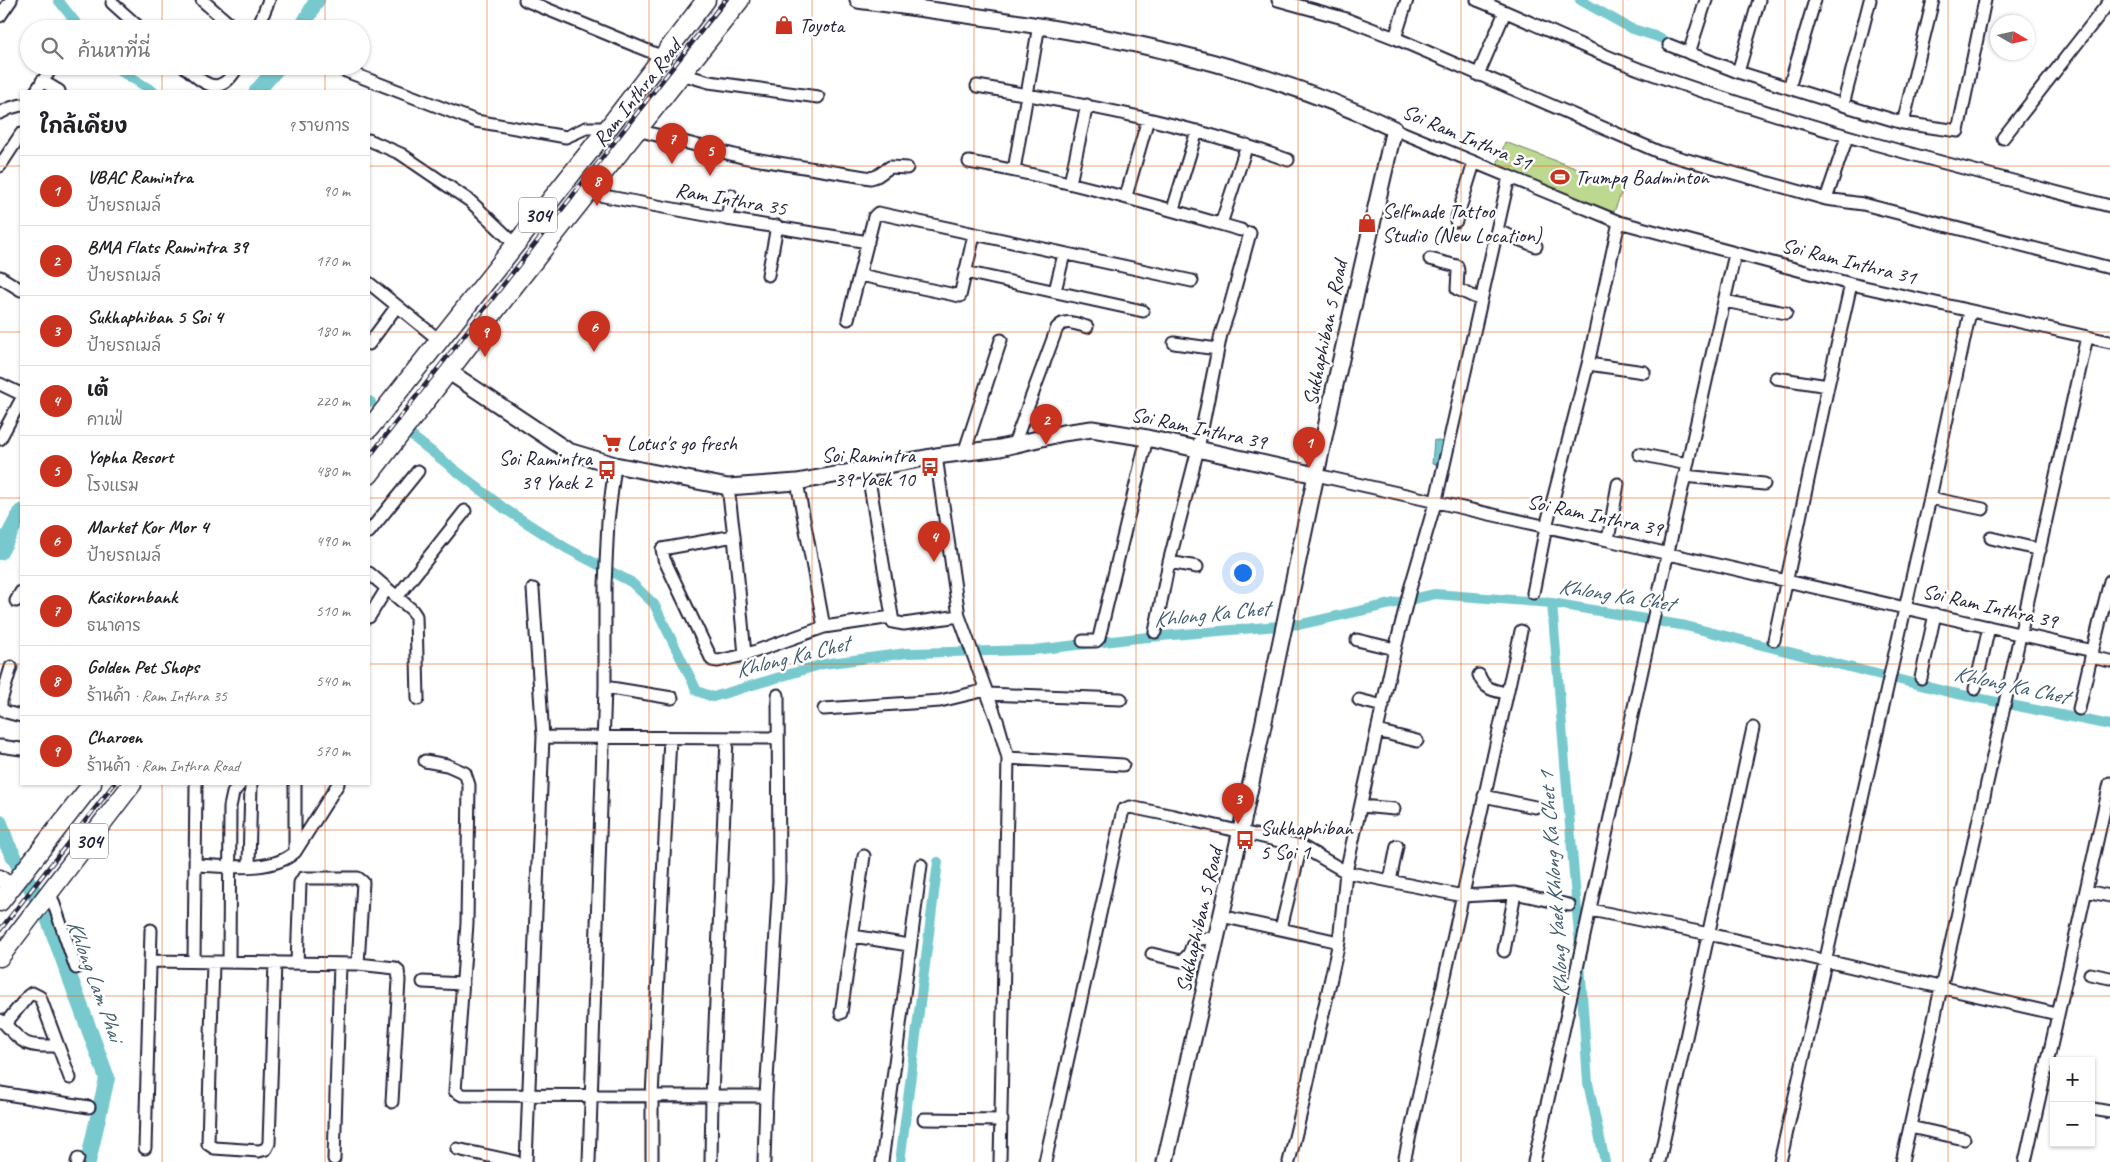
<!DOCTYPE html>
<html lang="th">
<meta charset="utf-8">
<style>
body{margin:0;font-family:Caveat,"Playpen Sans Thai",sans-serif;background:#f2f2f2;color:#202124}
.controls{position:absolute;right:15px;bottom:15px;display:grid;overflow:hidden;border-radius:0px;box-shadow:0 1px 4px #0004}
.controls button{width:45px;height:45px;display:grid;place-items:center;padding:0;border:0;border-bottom:1px solid #e0e0e0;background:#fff;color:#202124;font:25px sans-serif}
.compass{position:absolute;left:1990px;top:15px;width:45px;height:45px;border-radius:50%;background:#fff;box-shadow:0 1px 4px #0004;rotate:99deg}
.you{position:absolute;left:1242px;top:572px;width:18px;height:18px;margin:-12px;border:4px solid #fff;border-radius:50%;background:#1a73e8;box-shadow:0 0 0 8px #1a73e833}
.badge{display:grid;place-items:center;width:32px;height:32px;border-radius:50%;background:#c8321e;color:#fff;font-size:16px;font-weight:700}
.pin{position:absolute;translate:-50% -41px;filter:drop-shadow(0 1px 2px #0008)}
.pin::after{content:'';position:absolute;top:26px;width:18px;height:15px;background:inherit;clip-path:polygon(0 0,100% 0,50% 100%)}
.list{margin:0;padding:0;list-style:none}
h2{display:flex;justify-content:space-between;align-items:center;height:65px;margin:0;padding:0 20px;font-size:21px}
h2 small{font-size:16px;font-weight:400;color:#757577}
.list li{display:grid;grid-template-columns:32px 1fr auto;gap:15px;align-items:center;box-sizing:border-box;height:70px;padding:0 20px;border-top:1px solid #e0e0e0}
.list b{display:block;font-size:19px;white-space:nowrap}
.list p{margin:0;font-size:16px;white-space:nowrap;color:#757577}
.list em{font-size:16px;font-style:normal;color:#757577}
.icon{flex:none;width:28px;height:28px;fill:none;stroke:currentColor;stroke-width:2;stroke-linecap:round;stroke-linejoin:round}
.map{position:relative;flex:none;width:2110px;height:1162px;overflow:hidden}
.search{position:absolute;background:#fff;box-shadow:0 1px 4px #0004;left:20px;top:20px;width:350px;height:55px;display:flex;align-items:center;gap:12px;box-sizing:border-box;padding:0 18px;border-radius:28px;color:#757577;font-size:19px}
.panel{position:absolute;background:#fff;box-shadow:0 1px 4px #0004;left:20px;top:90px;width:350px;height:695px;border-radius:0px}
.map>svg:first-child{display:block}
</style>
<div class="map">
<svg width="2110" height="1162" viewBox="0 0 2110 1162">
<rect width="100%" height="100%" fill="#fff"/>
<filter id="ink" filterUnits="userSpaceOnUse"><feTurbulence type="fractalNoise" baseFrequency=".02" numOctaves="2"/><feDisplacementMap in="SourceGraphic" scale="10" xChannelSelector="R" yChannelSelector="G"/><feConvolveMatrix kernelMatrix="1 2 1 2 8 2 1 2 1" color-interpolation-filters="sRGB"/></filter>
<g filter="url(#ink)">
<path fill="#bdd88f" stroke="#707d65" d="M 1505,142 L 1624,186 L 1614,212 L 1496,168 Z"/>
<path fill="#78c9ce" stroke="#568693" d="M 1434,440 L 1443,442 L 1438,465 L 1432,464 Z"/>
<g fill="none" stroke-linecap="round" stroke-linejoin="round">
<path stroke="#78c9ce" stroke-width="10" d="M 58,0 L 81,29
M 1580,0 L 1630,28 L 1661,38
M 112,66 L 153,91
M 369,401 L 371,402
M 413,437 L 505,509 L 566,548 L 631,582 L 654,604 L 697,691 L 713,697 L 823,664 L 907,653 L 1034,650 L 1138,638 L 1302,624 L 1435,594 L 1552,603 L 1686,626 L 1948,692 L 2110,725
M 1552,603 L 1580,948
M 1580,962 L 1588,1083 L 1605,1162
M 900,1162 L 938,862"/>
<path stroke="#78c9ce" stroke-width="16" d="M 301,29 L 317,0
M 257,91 L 279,66
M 0,552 L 21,512
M 0,823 L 7,844 L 48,918 L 107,1078 L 88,1162"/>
<g stroke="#22223b" stroke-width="15">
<path id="street" d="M 202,0 L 235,29
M 525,0 L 663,57
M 1278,0 L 1343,18 L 1395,38 L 1659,152 L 1826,199 L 1863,204 L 2110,268
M 1477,0 C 1533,22 1587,50 1644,71 C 1797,126 1953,166 2110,206
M 112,3 L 141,29
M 0,16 L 11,0
M 257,29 L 269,0
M 1395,38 L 1407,0
M 1669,45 L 1738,72 L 1843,105 L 1903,123 L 1958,131 L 1985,0
M 1689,53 L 1706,0
M 184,66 C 206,86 220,98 238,66
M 338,68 L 476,121 L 566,137 L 586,128 L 608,128
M 1738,72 L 1759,0
M 681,74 L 709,82 L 818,97
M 1478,75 L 1505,12
M 42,81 L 59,91
M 977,86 C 1082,104 1187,123 1288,160
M 1789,88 L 1815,0
M 36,91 L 53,66
M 1843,105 L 1870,0
M 0,113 L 10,108 L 21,105
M 1903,123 L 1933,0
M 1394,129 L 1619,222 L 1851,284 L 2110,342
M 637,130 L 742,157 L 871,178 L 877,176 L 890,167 L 907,168
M 2003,138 L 2110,1
M 369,140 L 401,154 L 470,201 L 515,244
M 969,162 C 1061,178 1150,204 1241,230
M 0,166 L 21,134
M 1014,170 L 1039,25
M 1070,183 L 1087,105
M 588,193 L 727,219 L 868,242
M 1126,196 L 1148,119
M 1826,199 L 1847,137
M 1173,209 L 1197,131
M 727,219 L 731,195
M 1456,221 L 1474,163
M 1221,224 L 1247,145
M 1497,231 L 1536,246
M 1430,259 L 1457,266 L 1458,271 L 1457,289 L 1481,300
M 965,272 L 1143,311
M 768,275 L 777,226
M 860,275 L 960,296 L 974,235
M 0,277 L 21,290
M 369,283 L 439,340
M 1055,291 L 1064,254
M 1724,301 L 1786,313
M 848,319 L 874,217 L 878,213 L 1192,281
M 1174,343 L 1217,349
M 369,344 L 397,306
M 1588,364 L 1644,372
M 1776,378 L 1828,386
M 0,384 L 21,394
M 0,439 L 21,400
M 1014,444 L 1057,328 C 1065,318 1076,324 1087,327
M 964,453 L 1001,340
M 1639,454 L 1687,464
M 936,456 L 959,616 L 998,723 L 1008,758 L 1000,1162
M 867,468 L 893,622 L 904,624 L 959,616
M 1316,475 C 1414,496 1511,520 1608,540 L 2093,651
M 1684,476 L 1764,484
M 797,482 L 824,627
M 728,487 L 734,536 L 745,655
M 1930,498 L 1983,509
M 369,532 L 418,471
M 734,536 L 662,549 L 664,559 L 712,660 L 718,661 L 745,655 L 824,627 L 892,617
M 1991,538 L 2040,550
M 1608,540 L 1618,484
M 1169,562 L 1197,567
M 369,573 L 412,610 L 416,616 L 418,699
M 2110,581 L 2091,657 L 2110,661
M 1533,593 L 1546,527 L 1588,364 L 1619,222
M 397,597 L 465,511
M 16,601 L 21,592
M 369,617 L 387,588
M 1155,632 L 1169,562 L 1198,449 L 1221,334 L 1228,313 L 1250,233
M 1357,640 L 1395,649
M 1774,640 L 1828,386 L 1851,284
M 1083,641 L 1096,641 L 1099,638 L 1147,438
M 11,667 L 1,701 L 1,708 L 6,712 L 21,716
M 1479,675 C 1484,689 1494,691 1507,693
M 1921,678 L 1935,614
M 605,687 L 672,698
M 1975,689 L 1989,627
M 987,694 L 1121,699
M 1359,700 L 1383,706
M 824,709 L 940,701 L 986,690
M 2079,709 L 2091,657
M 1377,731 L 1417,741
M 543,737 L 778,738
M 0,746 L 21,749
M 1008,758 L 1123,765
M 425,761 L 447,765 L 465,773 L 469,785 L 467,923 L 455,1091 L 462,1095 L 766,1096
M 1484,796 L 1535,807
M 1361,806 L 1394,809
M 295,852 L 295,784
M 195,865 C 226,866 272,873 295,852 L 338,784
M 249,865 L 251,784
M 1390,881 L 1397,846
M 2086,891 L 2110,896
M 50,893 L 76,968
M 1591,910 L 1709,934 L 2057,1014
M 1221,916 L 1339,942
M 1281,928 L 1301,846
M 853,936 L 909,945
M 1504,951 L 1515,893
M 1152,954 L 1181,961 C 1200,950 1181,936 1216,939
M 151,961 L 358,964 L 395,968 L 398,970 L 399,980 L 392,1102
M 194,961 L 196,784
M 213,962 L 208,1144 L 214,1148 L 259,1151 L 266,1149 L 269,1143 L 275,962
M 229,962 L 230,807 L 233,793 L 240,784
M 297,963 L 300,883 L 303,878 L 358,878 L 363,882 L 358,964
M 2090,974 L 2110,978
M 423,982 L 463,984
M 841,1013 L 864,856
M 0,1020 L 5,1024 L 28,996 L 32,993 L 40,997 L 70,1078
M 5,1024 C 26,1047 27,1046 58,1046
M 0,1093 L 89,1107
M 2093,1109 L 2110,1112
M 924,1119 L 1002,1120
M 1910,1127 L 1964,1139
M 145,1148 L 151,930
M 457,1149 L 516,1162
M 334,1159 L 340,964
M 652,1159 L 652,1096 L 670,738
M 77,1162 L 78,1159
M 526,1162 L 543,737 L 533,589
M 589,1162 L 605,687 L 605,585 L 608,521 L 615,465
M 711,1162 L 712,1096 L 727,739
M 764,1162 L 766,1096 L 779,881 L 778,695
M 882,1162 L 921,865
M 1045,1162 L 1123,810 L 1130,807 L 1174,816 L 1301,846 L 1346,872 L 1463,896 L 1515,893 L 1569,905
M 1289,1162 L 1303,1104 L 1339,942 L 1346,872 L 1395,649 L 1410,589 L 1436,500 L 1509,177
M 1404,1162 L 1521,631
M 1534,1162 C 1602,860 1665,556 1735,254
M 1659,1162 L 1753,728
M 1780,1162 L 1930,498 L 1970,312
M 1902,1162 L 2087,337
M 2025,1162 L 2110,783"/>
</g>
<g stroke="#22223b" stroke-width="19">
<path id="secondary" d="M 858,0 C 1041,25 1225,47 1394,129 L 1335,385 L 1241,830 L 1165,1162
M 448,371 L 568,451 L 615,465 L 728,487 L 797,482 L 936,456 L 1000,448 L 1063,433 L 1092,429 L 1147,438 L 1316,475
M 0,878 L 12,887"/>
</g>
<g stroke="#22223b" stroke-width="21">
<path id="primary" d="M 369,429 L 608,128 L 706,0
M 369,475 L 514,286 L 740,0
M 0,902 L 92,784
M 0,957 L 132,784"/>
</g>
<use href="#street" stroke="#fff" stroke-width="11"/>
<use href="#secondary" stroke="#fff" stroke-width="15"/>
<use href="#primary" stroke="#fff" stroke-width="18"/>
<g stroke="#22223b" stroke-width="4.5">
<path id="rail" d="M 369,457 L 725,0
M 0,930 L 114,784"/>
</g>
<use href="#rail" stroke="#fff" stroke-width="2.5" stroke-dasharray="8" stroke-linecap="butt"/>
</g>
</g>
<path fill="none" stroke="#e8590c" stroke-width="1" stroke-opacity="0.55" d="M 162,0 L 162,29M 325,0 L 325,29M 487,0 L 487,1162M 649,0 L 649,1162M 812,0 L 812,1162M 974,0 L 974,1162M 1136,0 L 1136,1162M 1298,0 L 1298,1162M 1461,0 L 1461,1162M 1623,0 L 1623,1162M 1785,0 L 1785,1162M 1948,0 L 1948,1162M 162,66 L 162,91M 325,66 L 325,91M 0,166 L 21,166M 369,166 L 2110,166M 0,332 L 21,332M 369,332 L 2110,332M 0,498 L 21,498M 369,498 L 2110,498M 0,664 L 21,664M 369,664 L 2110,664M 162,784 L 162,1162M 325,784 L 325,1162M 0,830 L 2110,830M 0,996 L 2110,996"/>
<defs>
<g id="shop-bare" transform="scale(1.5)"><path d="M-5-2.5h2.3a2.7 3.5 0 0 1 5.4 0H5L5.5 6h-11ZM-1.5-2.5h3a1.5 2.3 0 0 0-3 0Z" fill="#c8321e" stroke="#fff" stroke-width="2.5" paint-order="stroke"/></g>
<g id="stadium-bare" transform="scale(1.5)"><path d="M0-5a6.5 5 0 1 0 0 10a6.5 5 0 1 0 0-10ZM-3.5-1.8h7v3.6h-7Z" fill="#c8321e" stroke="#fff" stroke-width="2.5" paint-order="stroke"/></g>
<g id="supermarket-bare" transform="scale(1.5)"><path d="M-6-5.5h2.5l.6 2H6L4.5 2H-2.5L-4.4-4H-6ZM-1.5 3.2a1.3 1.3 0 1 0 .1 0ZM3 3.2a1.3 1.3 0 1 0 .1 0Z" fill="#c8321e" stroke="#fff" stroke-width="2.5" paint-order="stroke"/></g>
<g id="bus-bare" transform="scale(1.5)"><path d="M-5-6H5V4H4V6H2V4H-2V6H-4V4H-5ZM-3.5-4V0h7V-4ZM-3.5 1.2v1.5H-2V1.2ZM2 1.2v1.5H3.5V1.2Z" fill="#c8321e" stroke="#fff" stroke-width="2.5" paint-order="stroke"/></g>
</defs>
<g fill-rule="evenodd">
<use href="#shop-bare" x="784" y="25"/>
<use href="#stadium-bare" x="1560" y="177"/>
<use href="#shop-bare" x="1367" y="223"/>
<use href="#supermarket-bare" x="612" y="443"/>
<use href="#bus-bare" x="930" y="467"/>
<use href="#bus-bare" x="607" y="470"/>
<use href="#bus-bare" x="1245" y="840"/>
</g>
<g text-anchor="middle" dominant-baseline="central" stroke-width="5" stroke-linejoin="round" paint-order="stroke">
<g fill="#fff" stroke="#646476" stroke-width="1">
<rect x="519" y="197.5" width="38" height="35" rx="4"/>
<rect x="70" y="823.5" width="38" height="35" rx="4"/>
</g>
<g font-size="20" font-weight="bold" fill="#22223b">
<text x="538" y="215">304</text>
<text x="89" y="841">304</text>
</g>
<g font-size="21" fill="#22223b" stroke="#fff" text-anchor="start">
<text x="799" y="25">Toyota</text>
<text x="1575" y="177">Trumpq Badminton</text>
<text x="1382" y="211">Selfmade Tattoo<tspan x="1382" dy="24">Studio (New Location)</tspan></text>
<text x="627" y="443">Lotus's go fresh</text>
<text x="915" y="455" text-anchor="end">Soi Ramintra<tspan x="915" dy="24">39 Yaek 10</tspan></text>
<text x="592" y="458" text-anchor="end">Soi Ramintra<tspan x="592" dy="24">39 Yaek 2</tspan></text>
<text x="1260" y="828">Sukhaphiban<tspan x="1260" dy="24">5 Soi 1</tspan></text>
</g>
<g font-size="21" fill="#22223b" stroke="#fff">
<text transform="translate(637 93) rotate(-52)">Ram Inthra Road</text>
<text transform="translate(1467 137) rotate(23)">Soi Ram Inthra 31</text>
<text transform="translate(731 199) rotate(10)">Ram Inthra 35</text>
<text transform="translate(1849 261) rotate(14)">Soi Ram Inthra 31</text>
<text transform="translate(1325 333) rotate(-78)">Sukhaphiban 5 Road</text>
<text transform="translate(1199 428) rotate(12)">Soi Ram Inthra 39</text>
<text transform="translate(1595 515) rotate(12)">Soi Ram Inthra 39</text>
<text transform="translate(1990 606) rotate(13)">Soi Ram Inthra 39</text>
<text transform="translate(1199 920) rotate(-77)">Sukhaphiban 5 Road</text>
</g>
<g font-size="22" font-style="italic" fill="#405c6e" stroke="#fff">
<text transform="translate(1616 595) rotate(9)">Khlong Ka Chet</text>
<text transform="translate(1211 614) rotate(-6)">Khlong Ka Chet</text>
<text transform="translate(792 657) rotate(-14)">Khlong Ka Chet</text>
<text transform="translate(2011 685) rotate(12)">Khlong Ka Chet</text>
<text transform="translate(1554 885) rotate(-94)">Khlong Yaek Khlong Ka Chet 1</text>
<text transform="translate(95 980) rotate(70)">Khlong Lam Phai</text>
</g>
</g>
</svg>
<div class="controls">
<button>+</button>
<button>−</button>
</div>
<svg class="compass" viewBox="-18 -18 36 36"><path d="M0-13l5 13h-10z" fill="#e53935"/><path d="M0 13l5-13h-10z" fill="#757577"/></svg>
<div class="you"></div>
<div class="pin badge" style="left:1309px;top:468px">1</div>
<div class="pin badge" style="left:1046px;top:445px">2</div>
<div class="pin badge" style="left:1238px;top:824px">3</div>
<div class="pin badge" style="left:934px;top:562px">4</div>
<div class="pin badge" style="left:710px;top:176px">5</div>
<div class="pin badge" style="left:594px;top:352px">6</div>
<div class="pin badge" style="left:672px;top:164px">7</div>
<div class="pin badge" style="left:597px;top:206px">8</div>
<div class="pin badge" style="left:485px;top:357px">9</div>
<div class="search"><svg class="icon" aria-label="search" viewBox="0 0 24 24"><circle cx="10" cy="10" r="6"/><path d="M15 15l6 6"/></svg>ค้นหาที่นี่</div>
<section class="panel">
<h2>ใกล้เคียง<small>9 รายการ</small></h2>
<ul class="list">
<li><span class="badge">1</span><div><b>VBAC Ramintra</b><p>ป้ายรถเมล์</p></div><em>90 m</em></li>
<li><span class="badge">2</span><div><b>BMA Flats Ramintra 39</b><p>ป้ายรถเมล์</p></div><em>170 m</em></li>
<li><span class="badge">3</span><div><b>Sukhaphiban 5 Soi 4</b><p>ป้ายรถเมล์</p></div><em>180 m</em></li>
<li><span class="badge">4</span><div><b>เต้</b><p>คาเฟ่</p></div><em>220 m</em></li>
<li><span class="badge">5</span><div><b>Yopha Resort</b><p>โรงแรม</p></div><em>480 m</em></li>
<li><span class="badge">6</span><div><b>Market Kor Mor 4</b><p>ป้ายรถเมล์</p></div><em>490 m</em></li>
<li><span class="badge">7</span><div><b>Kasikornbank</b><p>ธนาคาร</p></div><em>510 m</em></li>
<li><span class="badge">8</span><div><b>Golden Pet Shops</b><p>ร้านค้า · Ram Inthra 35</p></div><em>540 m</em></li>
<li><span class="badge">9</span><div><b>Charoen</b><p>ร้านค้า · Ram Inthra Road</p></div><em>570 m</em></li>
</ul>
</section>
</div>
